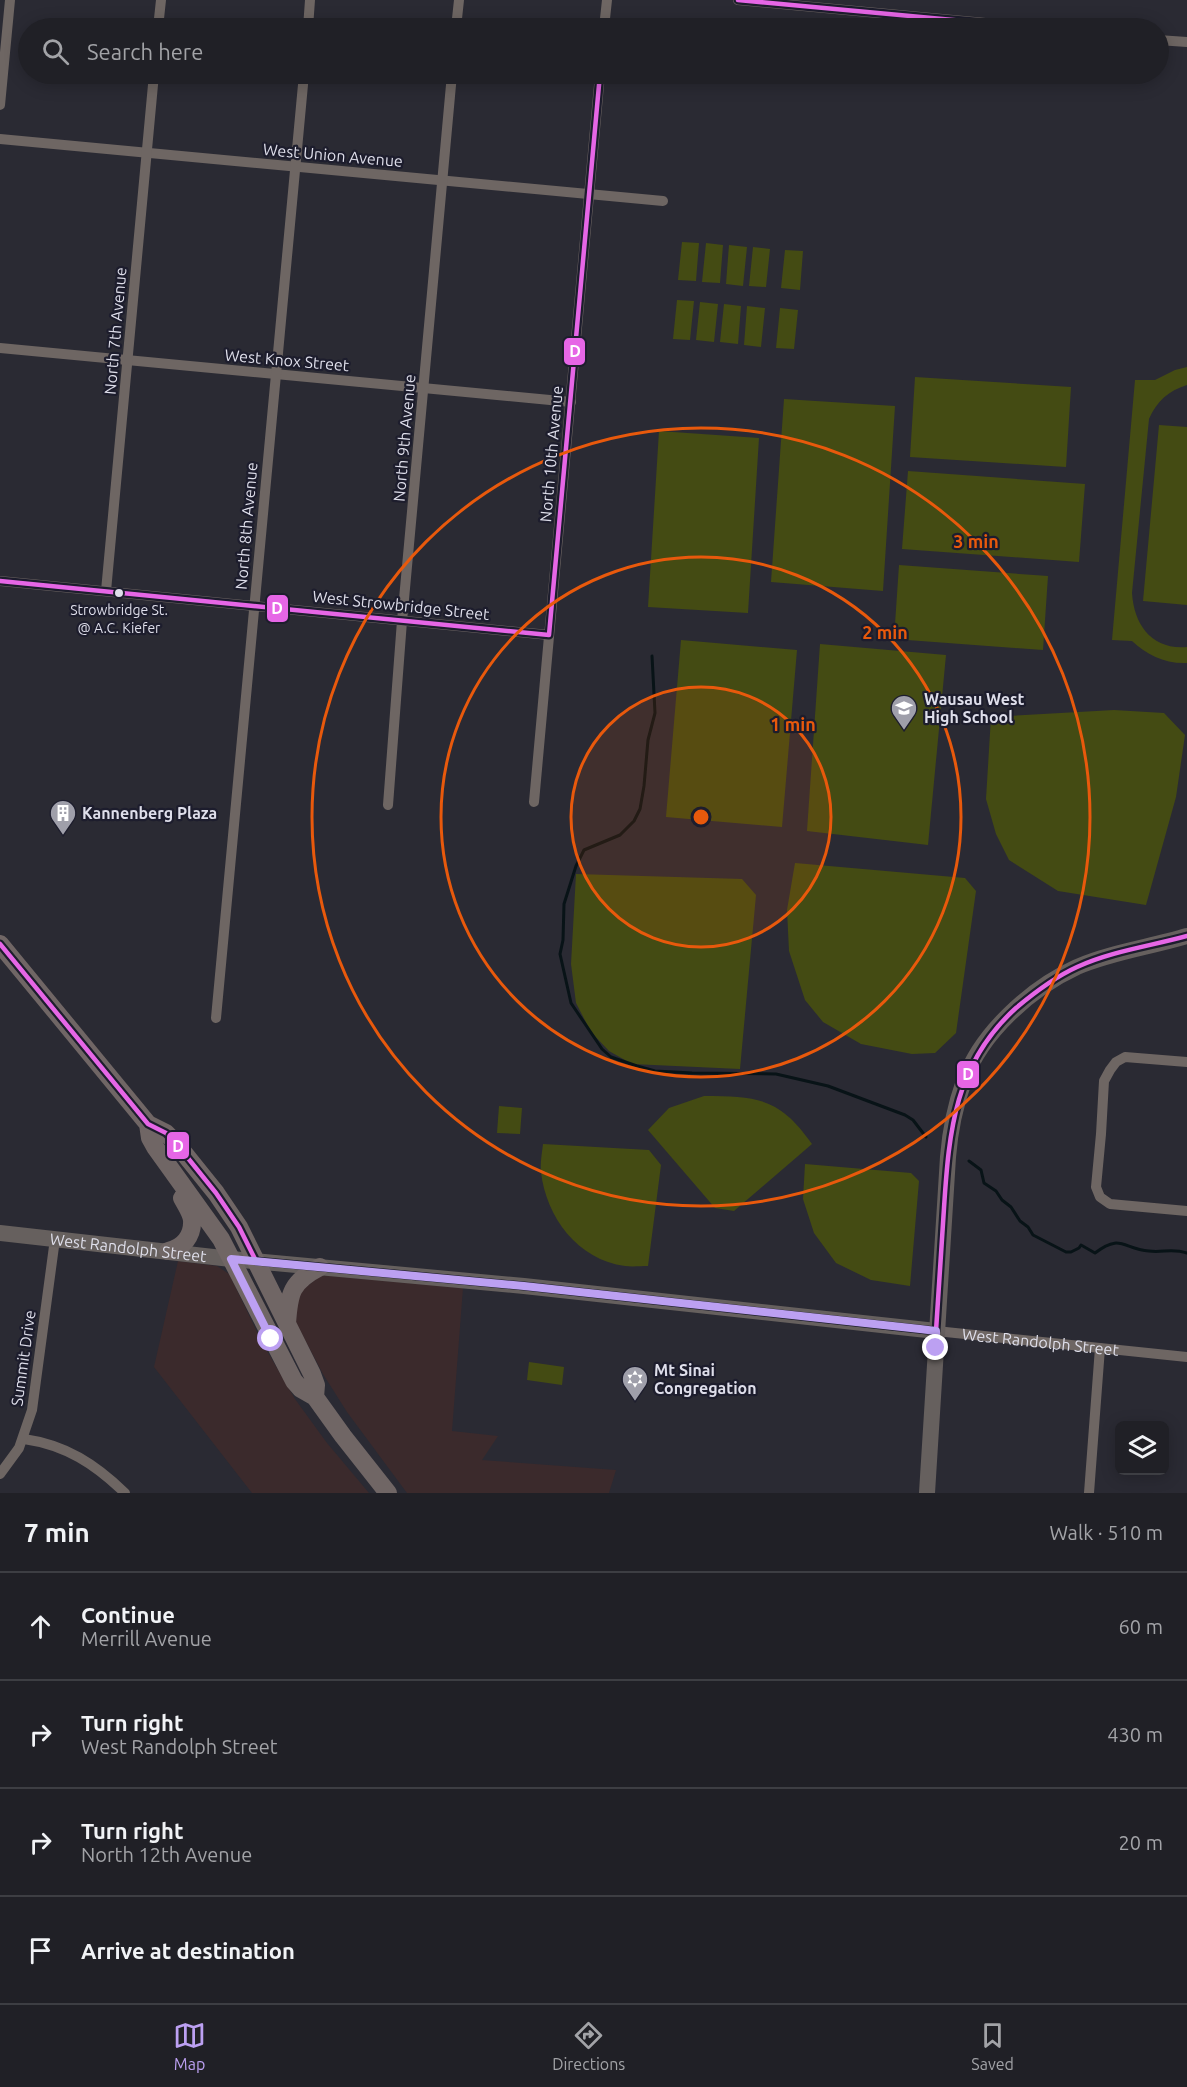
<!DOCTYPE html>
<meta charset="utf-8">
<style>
body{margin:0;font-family:Ubuntu,sans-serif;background:#2d2d32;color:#f1f3f6}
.controls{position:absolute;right:18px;bottom:18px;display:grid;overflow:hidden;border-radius:9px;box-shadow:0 3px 15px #0003}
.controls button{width:54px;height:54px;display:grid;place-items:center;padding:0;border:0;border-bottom:2px solid #3d3e43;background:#202026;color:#f1f3f6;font:30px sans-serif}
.stop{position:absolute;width:18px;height:18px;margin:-14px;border:4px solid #bca0f2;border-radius:50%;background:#fff}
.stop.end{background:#bca0f2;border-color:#fff;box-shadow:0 2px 6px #0008}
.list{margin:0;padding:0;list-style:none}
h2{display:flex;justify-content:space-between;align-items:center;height:78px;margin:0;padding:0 24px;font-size:26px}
h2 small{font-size:20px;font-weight:400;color:#a2a3a7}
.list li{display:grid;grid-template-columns:39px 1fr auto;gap:18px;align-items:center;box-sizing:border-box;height:108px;padding:0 24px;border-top:2px solid #3d3e43}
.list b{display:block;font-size:22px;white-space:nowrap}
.list p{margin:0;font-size:20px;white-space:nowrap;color:#a2a3a7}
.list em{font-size:20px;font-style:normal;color:#a2a3a7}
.icon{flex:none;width:33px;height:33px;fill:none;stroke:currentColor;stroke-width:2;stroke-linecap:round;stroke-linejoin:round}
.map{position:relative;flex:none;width:1187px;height:1493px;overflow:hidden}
.search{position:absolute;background:#202026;box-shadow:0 3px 15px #0003;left:18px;right:18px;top:18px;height:66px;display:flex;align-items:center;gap:15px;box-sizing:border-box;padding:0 21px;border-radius:33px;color:#a2a3a7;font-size:22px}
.sheet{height:510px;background:#202026}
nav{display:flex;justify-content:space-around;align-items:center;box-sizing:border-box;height:84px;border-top:2px solid #3d3e43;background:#202026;font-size:16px;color:#a2a3a7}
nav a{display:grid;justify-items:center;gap:3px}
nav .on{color:#bca0f2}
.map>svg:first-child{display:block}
</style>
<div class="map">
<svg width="1187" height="1493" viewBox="0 0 1187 1493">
<rect width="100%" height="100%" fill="#2a2a33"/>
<path fill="#3b2a2c" d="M 178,1261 L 217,1266 L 229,1274 L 263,1344 L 295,1399 L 327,1443 L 369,1493 L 252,1493 L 154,1367 Z
M 321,1275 L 463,1288 L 452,1431 L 498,1436 L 482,1460 L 616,1470 L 609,1493 L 407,1493 L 347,1412 L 323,1374 L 295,1321 L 295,1296 Z"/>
<path fill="#444b13" d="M 682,242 L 699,243 L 696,281 L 678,280 Z
M 706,243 L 723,245 L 720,283 L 702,282 Z
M 729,245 L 747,247 L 743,286 L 726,284 Z
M 753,247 L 770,249 L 766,287 L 749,286 Z
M 785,250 L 803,251 L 800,290 L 781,288 Z
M 677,300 L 694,301 L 690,340 L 673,339 Z
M 700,302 L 718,304 L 714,342 L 696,340 Z
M 724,304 L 741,306 L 738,344 L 720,342 Z
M 747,306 L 765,308 L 761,347 L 744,345 Z
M 780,308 L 798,310 L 794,349 L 776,348 Z
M 1187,367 L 1187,385 C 1168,391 1157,401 1149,419 L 1132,593 C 1134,625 1152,650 1187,647 L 1187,663 C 1165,664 1147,655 1132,641 L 1112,640 L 1135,380 L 1155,380 L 1175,370 Z
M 915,377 L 1071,387 L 1066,467 L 910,457 Z
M 784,399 L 895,406 L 883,591 L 771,582 Z
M 1159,425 L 1187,427 L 1187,605 L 1143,601 Z
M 659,431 L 759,438 L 748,613 L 648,607 Z
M 908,471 L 1085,484 L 1079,562 L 902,549 Z
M 899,565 L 1048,576 L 1043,650 L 894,639 Z
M 681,640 L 797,650 L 782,827 L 666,817 Z
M 820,644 L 946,655 L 928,845 L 807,831 Z
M 1114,710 L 1164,713 L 1185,735 L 1176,797 L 1146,905 L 1058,891 L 1009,860 L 996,834 L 986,799 L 991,717 Z
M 795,863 L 965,878 L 976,891 L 956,1033 L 935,1053 L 912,1054 L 861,1044 L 823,1022 L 805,1000 L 789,951 L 787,910 Z
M 576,874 L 742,879 L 756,895 L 740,1069 L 632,1064 L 609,1051 L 591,1032 L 576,1003 L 571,964 Z
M 704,1096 C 757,1096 780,1098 812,1144 L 734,1211 L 715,1208 L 648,1130 L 669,1108 Z
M 499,1106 L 522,1108 L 520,1134 L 497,1133 Z
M 543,1144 L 649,1150 L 661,1165 L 648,1266 C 641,1266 632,1267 625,1266 C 578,1260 546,1217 541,1172 C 540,1163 542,1153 543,1144 Z
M 805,1164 L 911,1173 L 919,1181 L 910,1286 L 871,1280 L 836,1263 L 814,1233 L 803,1199 Z
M 529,1362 L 564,1367 L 562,1385 L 527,1380 Z"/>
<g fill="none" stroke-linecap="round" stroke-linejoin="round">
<path stroke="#081317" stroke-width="3" d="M 652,656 L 655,713 L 648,740 L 644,786 L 640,809 L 634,821 L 620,835 L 584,850 L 576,866 L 564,904 L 563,940 L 560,954 L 571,1003 L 602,1049 L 611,1057 L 637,1066 L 655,1071 L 692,1073 L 776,1074 L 828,1086 L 905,1115 L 913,1120 L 926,1137
M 969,1161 L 981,1170 L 984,1183 L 996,1191 L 1002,1200 L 1011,1207 L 1020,1221 L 1028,1227 L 1033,1235 L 1066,1252 L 1071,1252 L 1079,1248 L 1081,1245 L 1095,1253 C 1121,1233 1123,1249 1149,1251 C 1162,1253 1172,1248 1187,1253"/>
<g stroke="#6e6663" stroke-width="10">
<path d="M 738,0 L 1039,28"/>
<path d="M 158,28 L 161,0"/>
<path d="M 308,28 L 310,0"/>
<path d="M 456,28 L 459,0"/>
<path d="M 604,28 L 607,0"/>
<path d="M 1158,40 L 1187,42"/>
<path d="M 0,105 L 10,0"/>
<path d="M 0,139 L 663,201"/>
<path d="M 0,348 L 571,402"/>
<path d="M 0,581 L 549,635"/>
<path d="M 106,591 L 154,74"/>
<path d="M 534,802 L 600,74"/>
<path d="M 388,805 L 402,621 L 452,74"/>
<path d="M 216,1018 L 304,74"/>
<path d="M 1187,1062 L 1125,1057 L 1116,1062 L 1110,1070 L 1104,1081 L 1101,1134 L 1096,1187 L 1100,1197 L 1110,1204 L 1187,1211"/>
<path id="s1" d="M 936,1331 L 1187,1357"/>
<path d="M 24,1439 C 66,1445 95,1464 125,1493"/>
<path d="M 0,1474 L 19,1448 L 32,1410 L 55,1239"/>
<path d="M 1089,1493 L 1100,1348"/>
</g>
<g stroke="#66605e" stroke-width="16">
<path id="s2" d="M 0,1233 L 231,1259 L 524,1286 L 936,1331"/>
<path d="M 927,1493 L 948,1157 C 950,1131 955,1106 964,1081 C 981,1033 1031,988 1077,967 C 1112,952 1151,947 1187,936"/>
</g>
<path stroke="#706665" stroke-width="18" d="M 0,944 L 148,1124 L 166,1133 L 175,1142 L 216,1193 L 239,1227 L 312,1374 L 316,1385 L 315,1397
M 148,1124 L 150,1138 L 155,1147 L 221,1239 L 294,1381 L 301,1389 L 315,1397 L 343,1436 L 388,1493
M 168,1251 C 183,1248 193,1236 192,1220 C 191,1212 185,1204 182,1198
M 287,1324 C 289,1293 291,1282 320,1267"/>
<g stroke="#1d1d2d" stroke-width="9">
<path id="bus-1" d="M 738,0 L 1039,28
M 0,581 L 549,635 L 600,74
M 0,944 L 148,1124 L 166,1133 L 175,1142 L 216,1193 L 239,1227 L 256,1261 L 524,1286 L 936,1331 C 939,1290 941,1249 944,1208 C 949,1130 955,1063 1016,1008 C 1035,992 1055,977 1077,967 C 1112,951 1151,946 1187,936"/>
</g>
<use href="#bus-1" stroke="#e666e6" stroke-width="4.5"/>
</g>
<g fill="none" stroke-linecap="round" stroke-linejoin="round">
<path stroke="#bca0f2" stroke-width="8" d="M 271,1339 L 231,1259 L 524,1286 L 920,1329 L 936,1331 L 936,1348"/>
</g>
<circle cx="701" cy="817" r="130" fill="#e8590c" fill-opacity=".12"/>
<g fill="none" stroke="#e8590c" stroke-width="3">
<circle cx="701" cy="817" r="130"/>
<circle cx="701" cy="817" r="260"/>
<circle cx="701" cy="817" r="389"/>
</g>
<defs>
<g id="school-pin" transform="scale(1.35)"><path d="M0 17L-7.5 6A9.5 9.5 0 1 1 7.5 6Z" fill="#9f9faa" stroke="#1d1d2d"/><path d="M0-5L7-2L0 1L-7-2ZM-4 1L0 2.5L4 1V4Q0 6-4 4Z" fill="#fff"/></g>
<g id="building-pin" transform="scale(1.35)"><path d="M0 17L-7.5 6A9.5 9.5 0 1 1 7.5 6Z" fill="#9f9faa" stroke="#1d1d2d"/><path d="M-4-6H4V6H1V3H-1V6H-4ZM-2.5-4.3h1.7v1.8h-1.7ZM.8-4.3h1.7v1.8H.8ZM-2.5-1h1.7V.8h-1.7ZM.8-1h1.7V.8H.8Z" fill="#fff"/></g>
<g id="synagogue-pin" transform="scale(1.35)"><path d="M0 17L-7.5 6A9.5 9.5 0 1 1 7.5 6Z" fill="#9f9faa" stroke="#1d1d2d"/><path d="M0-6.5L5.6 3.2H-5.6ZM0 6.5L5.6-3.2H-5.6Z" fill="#fff"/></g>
</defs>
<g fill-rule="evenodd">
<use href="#school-pin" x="904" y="708"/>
<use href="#building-pin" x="63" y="813"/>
<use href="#synagogue-pin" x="635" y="1379"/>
</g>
<circle fill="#dedeea" stroke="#1d1d2d" stroke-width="2" cx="119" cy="593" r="5"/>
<g text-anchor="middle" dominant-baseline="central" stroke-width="4.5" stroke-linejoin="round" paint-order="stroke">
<g font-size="14" fill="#dedeea" stroke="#1d1d2d">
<text x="119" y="610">Strowbridge St.<tspan x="119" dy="18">@ A.C. Kiefer</tspan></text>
</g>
<g font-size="16" fill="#dedeea" stroke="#1d1d2d">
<text transform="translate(333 155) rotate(5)">West Union Avenue</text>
<text transform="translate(115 331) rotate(-85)">North 7th Avenue</text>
<text transform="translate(287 360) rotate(5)">West Knox Street</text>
<text transform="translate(404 438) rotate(-85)">North 9th Avenue</text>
<text transform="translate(551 454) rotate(-85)">North 10th Avenue</text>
<text transform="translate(246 526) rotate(-85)">North 8th Avenue</text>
<text transform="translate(401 605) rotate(6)">West Strowbridge Street</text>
<text stroke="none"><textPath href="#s2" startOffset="129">West Randolph Street</textPath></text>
<text stroke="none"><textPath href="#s1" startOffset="105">West Randolph Street</textPath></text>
<text transform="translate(23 1358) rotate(-82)">Summit Drive</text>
</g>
<g font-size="16" font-weight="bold" fill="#dedeea" stroke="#1d1d2d" text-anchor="start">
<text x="924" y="699">Wausau West<tspan x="924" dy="18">High School</tspan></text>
<text x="82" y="813">Kannenberg Plaza</text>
<text x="654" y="1370">Mt Sinai<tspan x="654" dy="18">Congregation</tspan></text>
</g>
</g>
<circle cx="701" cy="817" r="9" fill="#e8590c" stroke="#1d1d2d" stroke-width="3"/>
<g font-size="18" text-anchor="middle" font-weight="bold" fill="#e8590c" stroke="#1d1d2d" stroke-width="4.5" stroke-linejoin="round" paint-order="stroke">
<text x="976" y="548">3 min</text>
<text x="885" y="639">2 min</text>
<text x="793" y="731">1 min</text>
</g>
<g stroke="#1d1d2d" stroke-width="2">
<rect x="563" y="337" width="23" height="29" rx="6" fill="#e666e6"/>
<rect x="266" y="594" width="23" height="29" rx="6" fill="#e666e6"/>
<rect x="956" y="1060" width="24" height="29" rx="6" fill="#e666e6"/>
<rect x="166" y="1131" width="24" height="29" rx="6" fill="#e666e6"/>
</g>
<g font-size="16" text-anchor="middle" font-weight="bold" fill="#fff">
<text x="575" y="357">D</text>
<text x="277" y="614">D</text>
<text x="968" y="1080">D</text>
<text x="178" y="1152">D</text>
</g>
</svg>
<div class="controls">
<button><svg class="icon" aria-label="layers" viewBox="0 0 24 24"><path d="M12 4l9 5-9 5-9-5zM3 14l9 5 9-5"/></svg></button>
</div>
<div class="stop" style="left:271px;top:1339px"></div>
<div class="stop end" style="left:936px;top:1348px"></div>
<div class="search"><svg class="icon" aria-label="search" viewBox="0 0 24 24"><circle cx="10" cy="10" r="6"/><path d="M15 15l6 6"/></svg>Search here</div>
</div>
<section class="sheet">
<h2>7 min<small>Walk · 510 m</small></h2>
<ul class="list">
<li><svg class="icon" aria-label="ahead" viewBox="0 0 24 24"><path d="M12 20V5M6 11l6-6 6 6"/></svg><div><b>Continue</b><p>Merrill Avenue</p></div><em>60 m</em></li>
<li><svg class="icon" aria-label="right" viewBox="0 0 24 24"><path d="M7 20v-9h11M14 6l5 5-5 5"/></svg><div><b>Turn right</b><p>West Randolph Street</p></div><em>430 m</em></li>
<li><svg class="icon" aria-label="right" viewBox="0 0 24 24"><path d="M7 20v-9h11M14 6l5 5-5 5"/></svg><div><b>Turn right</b><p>North 12th Avenue</p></div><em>20 m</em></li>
<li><svg class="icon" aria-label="arrive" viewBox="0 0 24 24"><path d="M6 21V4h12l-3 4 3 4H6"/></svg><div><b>Arrive at destination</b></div></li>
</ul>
</section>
<nav>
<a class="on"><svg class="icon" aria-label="map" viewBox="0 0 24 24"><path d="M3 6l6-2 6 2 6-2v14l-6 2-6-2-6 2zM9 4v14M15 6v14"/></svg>Map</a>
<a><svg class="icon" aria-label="directions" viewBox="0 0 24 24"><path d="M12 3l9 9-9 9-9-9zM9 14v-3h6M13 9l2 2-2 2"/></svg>Directions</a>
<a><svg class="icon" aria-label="saved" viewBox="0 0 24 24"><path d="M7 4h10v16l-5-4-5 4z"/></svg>Saved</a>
</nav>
